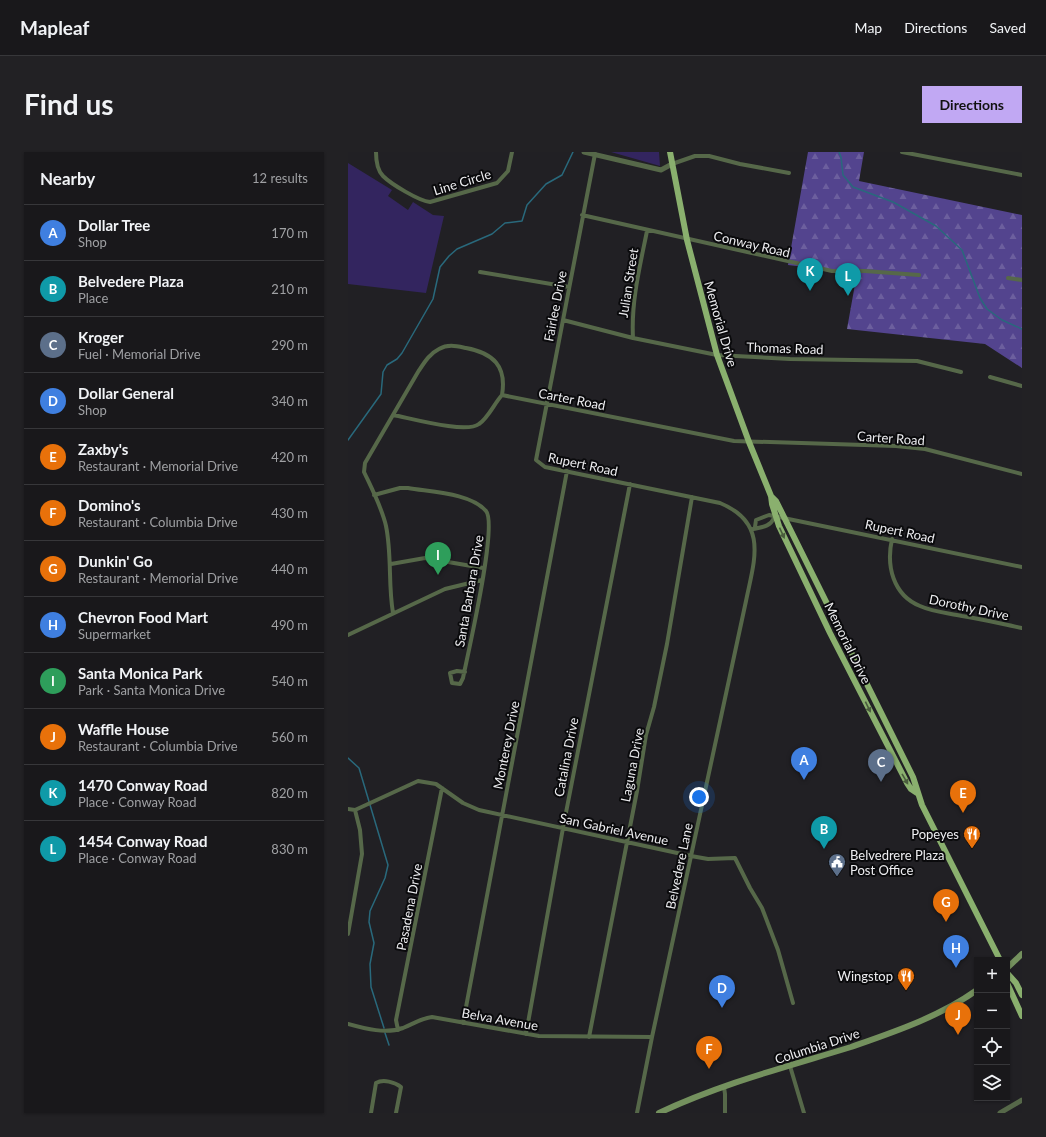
<!DOCTYPE html>
<meta charset="utf-8">
<style>
body{margin:0;font-family:Lato,sans-serif;background:#222124;color:#f1f3f6}
.controls{position:absolute;right:12px;bottom:12px;display:grid;overflow:hidden;border-radius:0px;box-shadow:0 1px 3px #0004}
.controls button{width:36px;height:36px;display:grid;place-items:center;padding:0;border:0;border-bottom:1px solid #37373a;background:#19181b;color:#f1f3f6;font:20px sans-serif}
.you{position:absolute;left:351px;top:645px;width:14px;height:14px;margin:-10px;border:3px solid #fff;border-radius:50%;background:#1a73e8;box-shadow:0 0 0 6px #1a73e833}
.badge{display:grid;place-items:center;width:26px;height:26px;border-radius:50%;background:#c1a8f3;color:#fff;font-size:13px;font-weight:700}
.pin{position:absolute;translate:-50% -33px;filter:drop-shadow(0 1px 2px #0008)}
.pin::after{content:'';position:absolute;top:21px;width:14px;height:12px;background:inherit;clip-path:polygon(0 0,100% 0,50% 100%)}
.list{margin:0;padding:0;list-style:none}
h2{display:flex;justify-content:space-between;align-items:center;height:52px;margin:0;padding:0 16px;font-size:17px}
h2 small{font-size:13px;font-weight:400;color:#9fa0a3}
.list li{display:grid;grid-template-columns:26px 1fr auto;gap:12px;align-items:center;box-sizing:border-box;height:56px;padding:0 16px;border-top:1px solid #37373a}
.list b{display:block;font-size:15px;white-space:nowrap}
.list p{margin:0;font-size:13px;white-space:nowrap;color:#9fa0a3}
.list em{font-size:13px;font-style:normal;color:#9fa0a3}
.icon{flex:none;width:22px;height:22px;fill:none;stroke:currentColor;stroke-width:2;stroke-linecap:round;stroke-linejoin:round}
.map{position:relative;flex:none;width:674px;height:961px;overflow:hidden;border-radius:0px}
header{display:flex;align-items:center;gap:24px;box-sizing:border-box;height:56px;padding:0 20px;background:#19181b;border-bottom:1px solid #37373a}
header strong{font-size:19px}
nav{display:flex;gap:22px;margin-inline-start:auto;font-size:14px}
.intro{display:flex;align-items:center;justify-content:space-between;box-sizing:border-box;height:96px;padding:0 24px}
h1{margin:0;font-size:28px}
.button{padding:10px 18px;border-radius:0px;background:#c1a8f3;color:#111;font-size:14px;font-weight:700}
main{display:flex;gap:24px;padding:0 24px}
aside{flex:1;background:#19181b;border-radius:0px;box-shadow:0 1px 3px #0004}
.map>svg:first-child{display:block}
</style>
<header>
<strong>Mapleaf</strong>
<nav><a>Map</a><a>Directions</a><a>Saved</a></nav>
</header>
<div class="intro"><h1>Find us</h1><a class="button">Directions</a></div>
<main>
<aside>
<h2>Nearby<small>12 results</small></h2>
<ul class="list">
<li><span class="badge" style="background:#3f7fe0">A</span><div><b>Dollar Tree</b><p>Shop</p></div><em>170 m</em></li>
<li><span class="badge" style="background:#0f9aa8">B</span><div><b>Belvedere Plaza</b><p>Place</p></div><em>210 m</em></li>
<li><span class="badge" style="background:#5c6f8a">C</span><div><b>Kroger</b><p>Fuel · Memorial Drive</p></div><em>290 m</em></li>
<li><span class="badge" style="background:#3f7fe0">D</span><div><b>Dollar General</b><p>Shop</p></div><em>340 m</em></li>
<li><span class="badge" style="background:#e8710a">E</span><div><b>Zaxby's</b><p>Restaurant · Memorial Drive</p></div><em>420 m</em></li>
<li><span class="badge" style="background:#e8710a">F</span><div><b>Domino's</b><p>Restaurant · Columbia Drive</p></div><em>430 m</em></li>
<li><span class="badge" style="background:#e8710a">G</span><div><b>Dunkin' Go</b><p>Restaurant · Memorial Drive</p></div><em>440 m</em></li>
<li><span class="badge" style="background:#3f7fe0">H</span><div><b>Chevron Food Mart</b><p>Supermarket</p></div><em>490 m</em></li>
<li><span class="badge" style="background:#2e9e5b">I</span><div><b>Santa Monica Park</b><p>Park · Santa Monica Drive</p></div><em>540 m</em></li>
<li><span class="badge" style="background:#e8710a">J</span><div><b>Waffle House</b><p>Restaurant · Columbia Drive</p></div><em>560 m</em></li>
<li><span class="badge" style="background:#0f9aa8">K</span><div><b>1470 Conway Road</b><p>Place · Conway Road</p></div><em>820 m</em></li>
<li><span class="badge" style="background:#0f9aa8">L</span><div><b>1454 Conway Road</b><p>Place · Conway Road</p></div><em>830 m</em></li>
</ul>
</aside>
<div class="map">
<svg width="674" height="961" viewBox="0 0 674 961">
<defs>
<pattern id="forest-firs" width="22" height="20" patternUnits="userSpaceOnUse"><rect width="22" height="20" fill="#53448e"/><path d="M5 1l3.5 6h-7zM16 11l3.5 6h-7z" fill="#6c5f9e"/></pattern>
</defs>
<rect width="100%" height="100%" fill="#212024"/>
<path fill="url(#forest-firs)" d="M 460,0 L 516,0 L 511,29 L 674,63 L 674,216 L 637,192 L 499,177 L 509,121 L 440,113 Z"/>
<path fill="#33255f" d="M 263,0 L 311,0 L 312,14 Z
M 0,11 L 44,38 L 40,44 L 60,58 L 65,50 L 85,63 L 96,64 L 78,141 L 0,132 Z"/>
<g fill="none" stroke-linecap="round" stroke-linejoin="round">
<path stroke="#29697c" stroke-width="1.5" d="M 491,0 L 493,5 L 495,23 L 505,35 L 545,50 L 588,74 L 614,98 L 632,146 L 639,157 L 654,168 L 674,177
M 0,288 L 33,242 L 35,220 L 39,213 L 49,207 L 54,201 L 85,147 L 92,115 L 101,104 L 109,97 L 144,82 L 157,71 L 174,69 L 179,53 L 198,32 L 214,23 L 225,0
M 0,606 L 11,616 L 40,713 L 37,726 L 22,759 L 21,770 L 26,791 L 22,812 L 23,835 L 36,876
M 37,881 L 41,893"/>
<path stroke="#566849" stroke-width="4" d="M 28,0 C 28,8 29,18 35,24 C 43,32 71,49 82,50 L 149,31 L 160,19 L 164,0
M 554,0 L 674,23
M 247,2 L 188,308 L 197,315 L 372,351 C 421,371 406,409 398,449 L 304,885 L 289,961
M 324,12 L 347,4 L 361,4 L 392,12 L 441,21
M 234,63 L 484,119 L 517,119 L 571,123
M 132,120 L 221,135
M 660,126 L 674,128
M 215,168 L 285,186 L 369,203 L 442,207 L 569,209 L 613,220
M 285,186 C 283,149 292,114 299,79
M 642,225 L 674,234
M 154,243 L 386,289 L 548,294 L 577,297 L 674,322
M 45,263 C 62,266 118,282 131,272 C 140,266 146,252 154,243
M 26,343 L 52,336 L 60,336 C 82,340 123,341 138,359 C 150,373 120,501 115,526 L 112,532 L 104,531 L 102,521 L 109,519 L 117,520
M 407,375 L 408,368 L 421,363 L 674,415
M 405,377 C 414,375 422,375 426,366
M 544,387 C 538,414 545,443 572,454 C 585,460 600,461 614,464 C 634,467 654,472 674,476
M 43,412 L 77,406 L 135,416
M 45,461 C 40,432 44,403 38,374 C 34,356 24,337 16,320 L 17,311 L 70,220 C 76,211 81,202 91,197 C 100,192 108,194 118,196 C 145,201 159,214 154,243
M 0,483 L 97,437 L 134,428
M 0,657 L 7,658 L 70,629 L 88,632 L 115,651 L 131,658 L 343,704 L 360,707 L 387,706 L 402,736 L 414,756 L 430,798 L 445,851
M 0,782 L 14,702 L 12,678 L 7,658
M 115,871 L 219,319
M 0,872 C 18,877 38,882 55,876 C 65,872 74,866 84,865 L 191,884 L 304,885
M 50,878 L 48,868 L 94,636
M 178,882 L 215,676 L 282,332
M 241,885 L 289,639 L 298,583 L 306,555 L 319,492 L 344,345
M 442,914 L 456,961
M 376,935 L 377,942 L 377,961
M 23,961 L 28,931 C 35,927 47,930 53,935 L 48,961"/>
<path stroke="#566849" stroke-width="5" d="M 236,0 L 313,18 L 324,12
M 652,961 L 674,948"/>
<path stroke="#74915e" stroke-width="6" d="M 659,816 L 674,802
M 311,961 C 372,932 438,915 503,895 C 546,880 591,865 629,838"/>
<path stroke="#8ab06e" stroke-width="6" d="M 322,0 L 339,88 L 369,203 L 401,290 L 423,344 L 424,352 L 431,374 L 482,481 L 559,631 L 563,637 L 569,641
M 423,344 L 428,349 L 440,373 L 565,625 L 574,653 L 652,808
M 659,821 L 668,831 L 674,843
M 659,831 L 674,864"/>
</g>
<defs><path id="oneway-solid" d="M-6-.8H1V-3.2L6.5 0L1 3.2V.8H-6Z"/></defs>
<g fill="#4a5d3d">
<use href="#oneway-solid" transform="translate(434 381) rotate(65)"/>
<use href="#oneway-solid" transform="translate(520 555) rotate(64)"/>
<use href="#oneway-solid" transform="translate(557 627) rotate(60)"/>
</g>
<defs>
<g id="restaurant-pin" transform="scale(0.9)"><path d="M0 17L-7.5 6A9.5 9.5 0 1 1 7.5 6Z" fill="#e8710a" stroke="#0a0a0c"/><path d="M-5-6h1v4h1v-4h1v4h1v-4h1v5L-1.5 .5V6h-2V.5L-5-1ZM5-6V6H3V1.5H1.5Q1.5-4 5-6Z" fill="#fff"/></g>
<g id="civic-pin" transform="scale(0.9)"><path d="M0 17L-7.5 6A9.5 9.5 0 1 1 7.5 6Z" fill="#5c6f8a" stroke="#0a0a0c"/><path d="M-.6-6.5H3V-4.5H.6V-3L4-1V1h2V6H-6V1h2V-1L-.6-3ZM-1.2 2.5V6h2.4V2.5Z" fill="#fff"/></g>
</defs>
<g fill-rule="evenodd">
<use href="#restaurant-pin" x="624" y="682"/>
<use href="#civic-pin" x="489" y="710"/>
<use href="#restaurant-pin" x="558" y="824"/>
</g>
<g text-anchor="middle" dominant-baseline="central" stroke-width="4" stroke-linejoin="round" paint-order="stroke">
<g font-size="13" fill="#ededf0" stroke="#0a0a0c">
<text transform="translate(114 30) rotate(-17)">Line Circle</text>
<text transform="translate(404 92) rotate(13)">Conway Road</text>
<text transform="translate(280 131) rotate(-81)">Julian Street</text>
<text transform="translate(207 154) rotate(-79)">Fairlee Drive</text>
<text transform="translate(373 172) rotate(74)">Memorial Drive</text>
<text transform="translate(437 196) rotate(2)">Thomas Road</text>
<text transform="translate(224 247) rotate(11)">Carter Road</text>
<text transform="translate(543 286) rotate(4)">Carter Road</text>
<text transform="translate(235 312) rotate(12)">Rupert Road</text>
<text transform="translate(552 379) rotate(12)">Rupert Road</text>
<text transform="translate(121 439) rotate(-80)">Santa Barbara Drive</text>
<text transform="translate(621 455) rotate(12)">Dorothy Drive</text>
<text transform="translate(500 491) rotate(64)">Memorial Drive</text>
<text transform="translate(158 593) rotate(-79)">Monterey Drive</text>
<text transform="translate(218 605) rotate(-79)">Catalina Drive</text>
<text transform="translate(284 613) rotate(-79)">Laguna Drive</text>
<text transform="translate(266 677) rotate(12)">San Gabriel Avenue</text>
<text transform="translate(331 714) rotate(-78)">Belvedere Lane</text>
<text transform="translate(61 755) rotate(-79)">Pasadena Drive</text>
<text transform="translate(152 867) rotate(10)">Belva Avenue</text>
<text transform="translate(469 894) rotate(-18)">Columbia Drive</text>
</g>
<g font-size="13" fill="#ededf0" stroke="#0a0a0c" text-anchor="end">
<text x="611" y="682">Popeyes</text>
<text x="502" y="703" text-anchor="start">Belvedrere Plaza<tspan x="502" dy="15">Post Office</tspan></text>
<text x="545" y="824">Wingstop</text>
</g>
</g>
</svg>
<div class="controls">
<button>+</button>
<button>−</button>
<button><svg class="icon" aria-label="locate" viewBox="0 0 24 24"><circle cx="12" cy="12" r="6"/><path d="M12 2v4M12 18v4M2 12h4M18 12h4"/></svg></button>
<button><svg class="icon" aria-label="layers" viewBox="0 0 24 24"><path d="M12 4l9 5-9 5-9-5zM3 14l9 5 9-5"/></svg></button>
</div>
<div class="you"></div>
<div class="pin badge" style="left:456px;top:628px;background:#3f7fe0">A</div>
<div class="pin badge" style="left:476px;top:697px;background:#0f9aa8">B</div>
<div class="pin badge" style="left:533px;top:630px;background:#5c6f8a">C</div>
<div class="pin badge" style="left:374px;top:856px;background:#3f7fe0">D</div>
<div class="pin badge" style="left:615px;top:661px;background:#e8710a">E</div>
<div class="pin badge" style="left:361px;top:917px;background:#e8710a">F</div>
<div class="pin badge" style="left:598px;top:770px;background:#e8710a">G</div>
<div class="pin badge" style="left:608px;top:816px;background:#3f7fe0">H</div>
<div class="pin badge" style="left:90px;top:423px;background:#2e9e5b">I</div>
<div class="pin badge" style="left:610px;top:883px;background:#e8710a">J</div>
<div class="pin badge" style="left:462px;top:139px;background:#0f9aa8">K</div>
<div class="pin badge" style="left:500px;top:144px;background:#0f9aa8">L</div>
</div>
</main>
